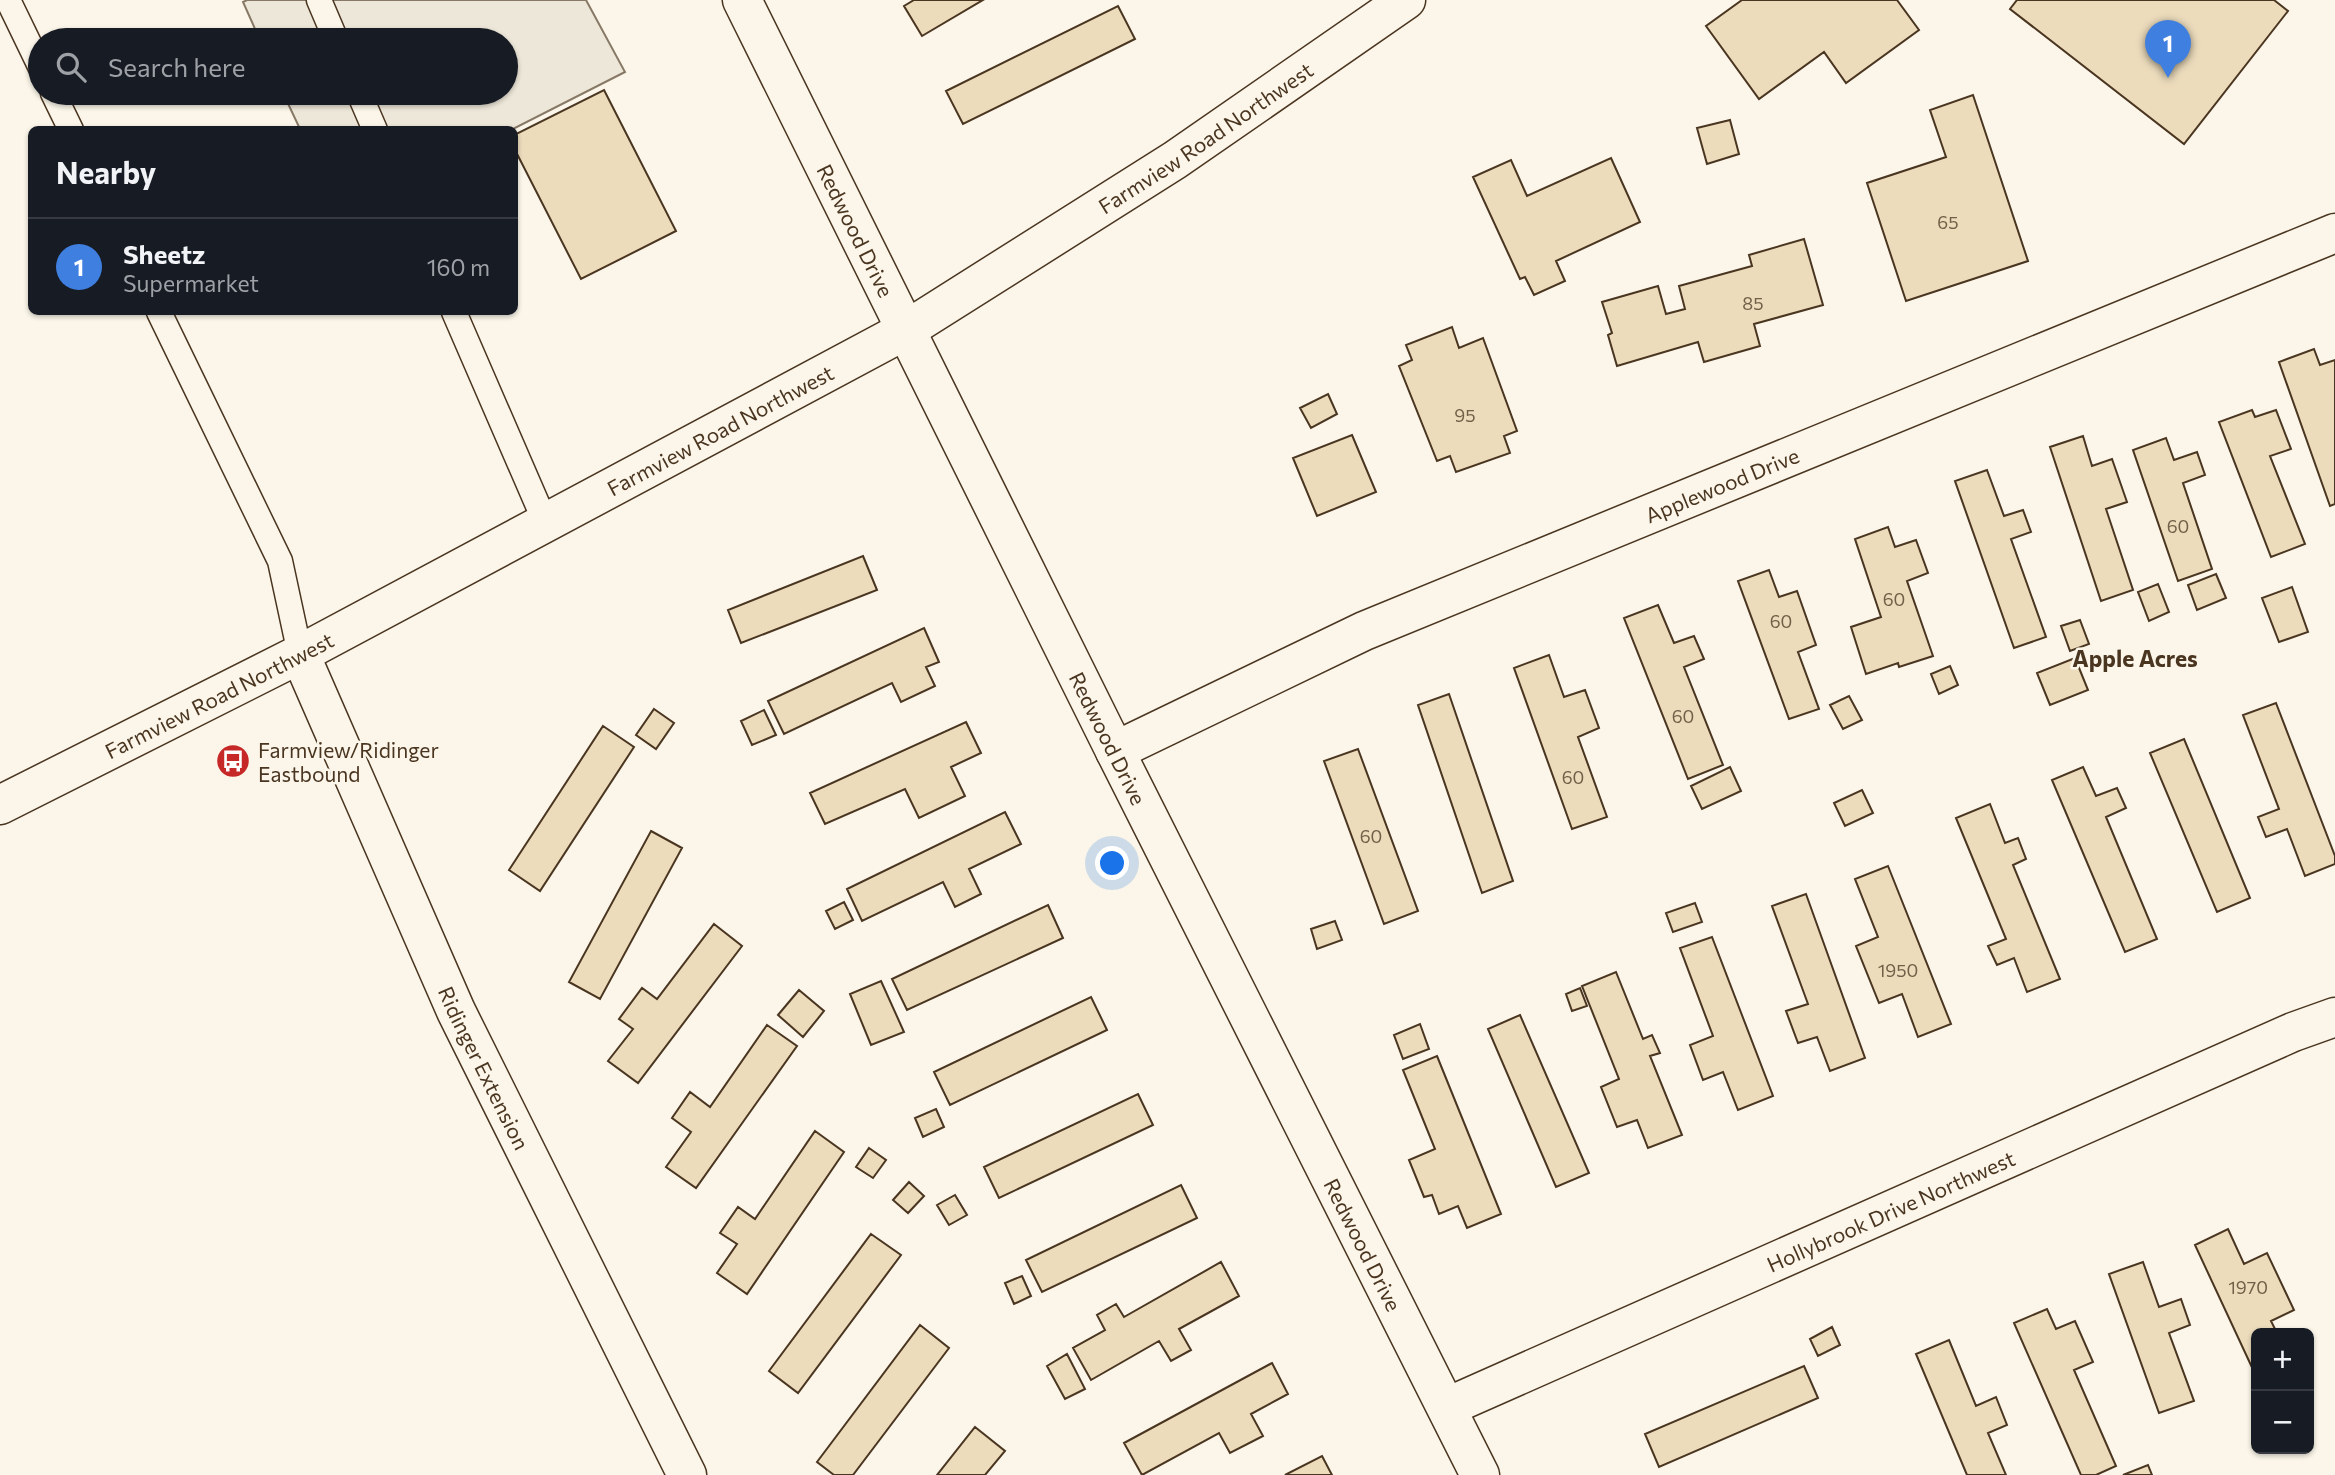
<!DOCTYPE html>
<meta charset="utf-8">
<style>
body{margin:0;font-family:Commissioner,sans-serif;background:#20242c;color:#f1f3f6}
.controls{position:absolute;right:21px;bottom:21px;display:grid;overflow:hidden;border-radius:10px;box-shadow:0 2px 5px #0004}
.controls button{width:63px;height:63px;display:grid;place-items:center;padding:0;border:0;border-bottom:2px solid #363941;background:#171b24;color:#f1f3f6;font:35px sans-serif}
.you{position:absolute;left:1113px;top:864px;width:24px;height:24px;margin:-18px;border:5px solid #fff;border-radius:50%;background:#1a73e8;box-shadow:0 0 0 10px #1a73e833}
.badge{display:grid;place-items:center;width:46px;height:46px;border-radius:50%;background:#c62828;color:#fff;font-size:23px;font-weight:700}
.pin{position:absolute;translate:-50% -58px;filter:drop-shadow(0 2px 4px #0008)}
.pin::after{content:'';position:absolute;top:37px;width:24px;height:21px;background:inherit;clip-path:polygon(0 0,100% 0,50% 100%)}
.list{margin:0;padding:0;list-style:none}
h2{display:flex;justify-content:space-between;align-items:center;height:91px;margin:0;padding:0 28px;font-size:30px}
h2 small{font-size:23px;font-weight:400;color:#9ea1a6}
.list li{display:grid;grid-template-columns:46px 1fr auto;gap:21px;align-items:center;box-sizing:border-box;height:98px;padding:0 28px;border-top:2px solid #363941}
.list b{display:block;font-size:26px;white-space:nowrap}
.list p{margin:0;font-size:23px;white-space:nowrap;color:#9ea1a6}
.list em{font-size:23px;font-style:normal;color:#9ea1a6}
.icon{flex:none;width:38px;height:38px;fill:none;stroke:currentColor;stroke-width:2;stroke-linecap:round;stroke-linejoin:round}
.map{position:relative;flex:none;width:2335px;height:1475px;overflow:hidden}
.search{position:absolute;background:#171b24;box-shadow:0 2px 5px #0004;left:28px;top:28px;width:490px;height:77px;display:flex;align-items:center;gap:18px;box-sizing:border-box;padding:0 24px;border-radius:38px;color:#9ea1a6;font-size:26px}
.panel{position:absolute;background:#171b24;box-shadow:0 2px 5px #0004;left:28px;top:126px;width:490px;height:189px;border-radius:10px}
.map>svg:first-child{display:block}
</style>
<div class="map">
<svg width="2335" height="1475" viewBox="0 0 2335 1475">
<rect width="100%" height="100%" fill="#fbf6e9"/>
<path fill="#ede7d9" stroke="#887966" stroke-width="2" d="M 247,0 L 586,0 L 625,72 L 513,129 L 300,129 L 283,93 L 506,93 L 506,40 L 260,40 L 243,2 Z"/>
<path fill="#ecdcbc" stroke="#4a3520" stroke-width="2" d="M 914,0 L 983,0 L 922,36 L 904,6 Z
M 1742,0 L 1897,0 L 1919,30 L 1846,83 L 1824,52 L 1759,99 L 1706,26 Z
M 2017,0 L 2274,0 L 2288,11 L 2184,144 L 2010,9 Z
M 1118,6 L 1135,39 L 963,124 L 946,91 Z
M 604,90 L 676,231 L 581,279 L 514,148 L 514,135 Z
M 1973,95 L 2028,261 L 1906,301 L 1867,183 L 1946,157 L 1930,110 Z
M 1730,120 L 1739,154 L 1707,164 L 1697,128 Z
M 1611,158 L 1640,222 L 1556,261 L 1565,281 L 1534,295 L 1525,277 L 1520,279 L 1473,177 L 1511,160 L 1527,196 Z
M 1804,239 L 1823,305 L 1754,324 L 1760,346 L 1704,362 L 1698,342 L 1617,366 L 1608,335 L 1612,333 L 1602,302 L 1658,286 L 1666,314 L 1685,309 L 1679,286 L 1752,266 L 1749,255 Z
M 1452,327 L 1459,348 L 1483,338 L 1517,431 L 1504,436 L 1510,453 L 1456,472 L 1450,456 L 1437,461 L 1399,366 L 1412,360 L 1406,345 Z
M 2314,349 L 2320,365 L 2335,360 L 2335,504 L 2330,506 L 2279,362 Z
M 1328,394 L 1337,414 L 1311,428 L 1300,408 Z
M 2252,410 L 2255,417 L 2276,410 L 2291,449 L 2270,456 L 2305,544 L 2271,557 L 2219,422 Z
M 1352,435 L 1376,492 L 1317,516 L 1293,458 Z
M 2083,436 L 2092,466 L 2112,459 L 2127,502 L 2106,509 L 2133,590 L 2101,601 L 2050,447 Z
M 2166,438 L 2174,460 L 2197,452 L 2205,475 L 2183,483 L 2212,569 L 2178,581 L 2133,450 Z
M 1987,470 L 2004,516 L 2023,510 L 2031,532 L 2011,539 L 2046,637 L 2014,648 L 1955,481 Z
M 1888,527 L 1895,547 L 1916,540 L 1928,573 L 1907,581 L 1933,656 L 1899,667 L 1898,663 L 1866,674 L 1851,627 L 1881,617 L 1855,539 Z
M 863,556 L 877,590 L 741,643 L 728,610 Z
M 1769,570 L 1779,597 L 1797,591 L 1816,645 L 1798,652 L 1819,709 L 1789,719 L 1738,581 Z
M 2216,574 L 2226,598 L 2197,610 L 2188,585 Z
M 2158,584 L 2169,612 L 2149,621 L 2138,592 Z
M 2292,587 L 2308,632 L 2279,642 L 2262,598 Z
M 1658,605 L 1674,643 L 1694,636 L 1704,659 L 1684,667 L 1723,765 L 1688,779 L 1624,618 Z
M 2080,620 L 2089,644 L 2070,651 L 2061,626 Z
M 924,628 L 939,662 L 926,667 L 935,686 L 901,702 L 892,683 L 784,734 L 768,701 Z
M 1549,655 L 1564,697 L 1585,690 L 1599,728 L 1578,737 L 1607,817 L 1572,829 L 1514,668 Z
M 2075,658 L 2088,690 L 2050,705 L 2037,673 Z
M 1950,666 L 1958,685 L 1939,694 L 1931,674 Z
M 1449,694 L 1513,881 L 1482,893 L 1418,705 Z
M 1849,696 L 1862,720 L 1843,729 L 1830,705 Z
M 2276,703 L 2335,856 L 2335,864 L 2305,876 L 2287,829 L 2266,837 L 2258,817 L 2279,809 L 2243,715 Z
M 654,709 L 674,723 L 656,749 L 636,735 Z
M 764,710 L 776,735 L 752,745 L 741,721 Z
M 966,722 L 981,753 L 951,767 L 965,796 L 919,818 L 905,789 L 825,824 L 810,793 Z
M 603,726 L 634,747 L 540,891 L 509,870 Z
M 2184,739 L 2250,898 L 2217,912 L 2150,753 Z
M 1358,749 L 1418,911 L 1384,924 L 1324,761 Z
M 1730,767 L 1741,791 L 1702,809 L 1691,786 Z
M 2083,767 L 2096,796 L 2117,788 L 2126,808 L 2106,817 L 2157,939 L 2125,952 L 2052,780 Z
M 1862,790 L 1873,813 L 1845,826 L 1834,803 Z
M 1990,804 L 2005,843 L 2018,838 L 2026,859 L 2013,865 L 2060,979 L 2027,992 L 2014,958 L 1997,965 L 1988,946 L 2006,939 L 1956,818 Z
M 1005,812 L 1021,844 L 969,869 L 981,894 L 955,907 L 943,882 L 862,921 L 847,889 Z
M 651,831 L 682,848 L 600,999 L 569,982 Z
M 1888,866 L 1951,1024 L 1918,1037 L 1902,994 L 1879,1003 L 1856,946 L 1878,937 L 1855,879 Z
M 1806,894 L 1865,1058 L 1830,1071 L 1817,1037 L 1798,1043 L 1786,1011 L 1808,1004 L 1772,906 Z
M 844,902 L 853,920 L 835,929 L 826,911 Z
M 1695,903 L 1702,922 L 1673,932 L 1666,913 Z
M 1048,905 L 1063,938 L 907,1010 L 892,979 Z
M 1335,921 L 1342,940 L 1317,949 L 1311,929 Z
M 714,924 L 742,946 L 638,1083 L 608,1061 L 633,1029 L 619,1019 L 642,988 L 657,999 Z
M 1712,937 L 1773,1096 L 1738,1110 L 1723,1072 L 1703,1080 L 1690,1045 L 1713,1036 L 1680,948 Z
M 1616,972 L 1643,1039 L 1652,1035 L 1660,1053 L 1650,1056 L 1682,1135 L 1648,1148 L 1637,1120 L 1617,1127 L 1601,1087 L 1619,1079 L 1582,986 Z
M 881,981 L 904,1032 L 871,1045 L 850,994 Z
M 1580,988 L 1587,1006 L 1572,1011 L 1566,994 Z
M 799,990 L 824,1011 L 803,1037 L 778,1015 Z
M 1091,997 L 1107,1030 L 950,1105 L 934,1072 Z
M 1520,1015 L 1589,1173 L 1556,1187 L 1488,1029 Z
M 1420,1024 L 1429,1049 L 1403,1059 L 1394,1035 Z
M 767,1025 L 797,1046 L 696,1188 L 666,1167 L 691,1132 L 672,1118 L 690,1092 L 710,1107 Z
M 1437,1056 L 1501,1214 L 1467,1228 L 1458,1206 L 1439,1214 L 1432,1195 L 1424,1197 L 1409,1160 L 1435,1149 L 1403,1070 Z
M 1138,1094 L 1153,1125 L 999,1198 L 984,1167 Z
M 936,1109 L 944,1127 L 923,1137 L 915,1118 Z
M 815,1131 L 844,1152 L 747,1294 L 717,1273 L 737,1244 L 720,1233 L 738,1207 L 755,1219 Z
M 869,1148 L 886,1160 L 873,1178 L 856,1167 Z
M 909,1182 L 924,1196 L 908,1213 L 893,1200 Z
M 1181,1185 L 1197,1218 L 1042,1292 L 1026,1260 Z
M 955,1195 L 967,1215 L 949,1225 L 937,1205 Z
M 2228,1229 L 2244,1264 L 2267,1253 L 2294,1310 L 2271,1321 L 2277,1333 L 2256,1333 L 2256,1376 L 2195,1245 Z
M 871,1234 L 901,1255 L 798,1393 L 769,1371 Z
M 1221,1262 L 1239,1296 L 1179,1329 L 1191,1350 L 1171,1361 L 1159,1341 L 1091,1380 L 1073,1348 L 1105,1330 L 1097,1315 L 1116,1304 L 1124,1317 Z
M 2143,1262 L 2159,1307 L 2181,1299 L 2190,1325 L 2169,1333 L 2194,1401 L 2159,1413 L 2109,1274 Z
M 1022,1276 L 1031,1296 L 1014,1304 L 1005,1283 Z
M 2047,1309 L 2056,1329 L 2075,1321 L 2093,1362 L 2074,1370 L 2116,1466 L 2096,1475 L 2081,1475 L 2014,1323 Z
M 920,1325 L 949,1348 L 853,1475 L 834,1475 L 817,1462 Z
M 1832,1327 L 1840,1345 L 1818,1356 L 1810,1339 Z
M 1949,1340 L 1976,1406 L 1996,1397 L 2007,1425 L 1988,1433 L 2006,1475 L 1967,1475 L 1916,1354 Z
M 1067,1354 L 1085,1389 L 1065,1399 L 1047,1366 Z
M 1272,1363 L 1288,1394 L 1251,1414 L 1263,1436 L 1230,1453 L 1219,1433 L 1142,1475 L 1124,1443 Z
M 1804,1366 L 1818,1398 L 1659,1467 L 1645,1434 Z
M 975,1427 L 1005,1451 L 985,1475 L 937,1475 Z
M 1322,1456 L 1332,1475 L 1285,1475 Z
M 2148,1465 L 2152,1475 L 2123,1475 Z"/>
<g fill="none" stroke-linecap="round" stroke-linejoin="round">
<g stroke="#4a3520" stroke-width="27">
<path id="service" d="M 8,0 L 40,66
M 319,0 L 336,40
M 53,93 L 71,130
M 359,93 L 375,130
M 159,312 L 280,561 L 300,654
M 454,312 L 546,524"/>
</g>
<g stroke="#4a3520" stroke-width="41">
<g id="minor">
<path id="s1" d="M 742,0 L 1115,751 L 1480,1475"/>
<path id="s2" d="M 300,654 L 456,1011 L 687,1475"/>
<path id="s3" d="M 1115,751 L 1364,631 L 2335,233"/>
<path id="s4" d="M 0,805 L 300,654 L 906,330 L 1175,160 L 1406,0"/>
<path id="s5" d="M 1447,1407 L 2293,1032 L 2335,1017"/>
</g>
</g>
<use href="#service" stroke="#fbf6e9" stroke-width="24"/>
<use href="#minor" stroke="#fbf6e9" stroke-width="38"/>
</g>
<defs>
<g id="bus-disc" transform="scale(1.75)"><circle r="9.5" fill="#c62828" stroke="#fbf6e9"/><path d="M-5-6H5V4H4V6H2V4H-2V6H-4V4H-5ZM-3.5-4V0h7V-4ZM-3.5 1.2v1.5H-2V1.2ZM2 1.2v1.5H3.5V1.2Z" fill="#fff"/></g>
</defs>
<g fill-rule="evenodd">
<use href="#bus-disc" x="233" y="761"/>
</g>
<g text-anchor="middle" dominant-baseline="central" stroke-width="5" stroke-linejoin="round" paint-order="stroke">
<g font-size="18" fill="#725f47">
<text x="1948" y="222">65</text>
<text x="1753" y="303">85</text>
<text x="1465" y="415">95</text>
<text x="2178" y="526">60</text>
<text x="1894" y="599">60</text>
<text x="1781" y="621">60</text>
<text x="1683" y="716">60</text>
<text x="1573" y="777">60</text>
<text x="1371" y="836">60</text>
<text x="1898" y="970">1950</text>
<text x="2248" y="1287">1970</text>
</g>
<g font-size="21" fill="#4a3520" stroke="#fbf6e9">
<text stroke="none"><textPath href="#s4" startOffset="1379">Farmview Road Northwest</textPath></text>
<text stroke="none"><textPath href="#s1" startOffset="257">Redwood Drive</textPath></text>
<text stroke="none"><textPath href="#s4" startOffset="812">Farmview Road Northwest</textPath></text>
<text stroke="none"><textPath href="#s3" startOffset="663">Applewood Drive</textPath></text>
<text stroke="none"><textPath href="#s4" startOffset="245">Farmview Road Northwest</textPath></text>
<text stroke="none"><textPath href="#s1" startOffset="824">Redwood Drive</textPath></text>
<text stroke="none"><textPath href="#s2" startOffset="453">Ridinger Extension</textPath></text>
<text stroke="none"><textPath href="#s5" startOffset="485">Hollybrook Drive Northwest</textPath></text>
<text stroke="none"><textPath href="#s1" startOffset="1391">Redwood Drive</textPath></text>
</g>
<g font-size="21" fill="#4a3520" stroke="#fbf6e9" text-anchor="start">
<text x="258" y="749">Farmview/Ridinger<tspan x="258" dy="24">Eastbound</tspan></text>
</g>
<g font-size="23" font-weight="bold" fill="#4a3520" stroke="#fbf6e9">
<text x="2135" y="658">Apple Acres</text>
</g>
</g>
</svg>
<div class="controls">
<button>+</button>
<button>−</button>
</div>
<div class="you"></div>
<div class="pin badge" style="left:2168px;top:78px;background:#3f7fe0">1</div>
<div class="search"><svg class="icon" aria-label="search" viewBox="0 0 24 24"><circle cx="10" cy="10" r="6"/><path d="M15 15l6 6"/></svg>Search here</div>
<section class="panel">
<h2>Nearby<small></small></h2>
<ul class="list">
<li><span class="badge" style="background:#3f7fe0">1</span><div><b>Sheetz</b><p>Supermarket</p></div><em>160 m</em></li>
</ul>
</section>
</div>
